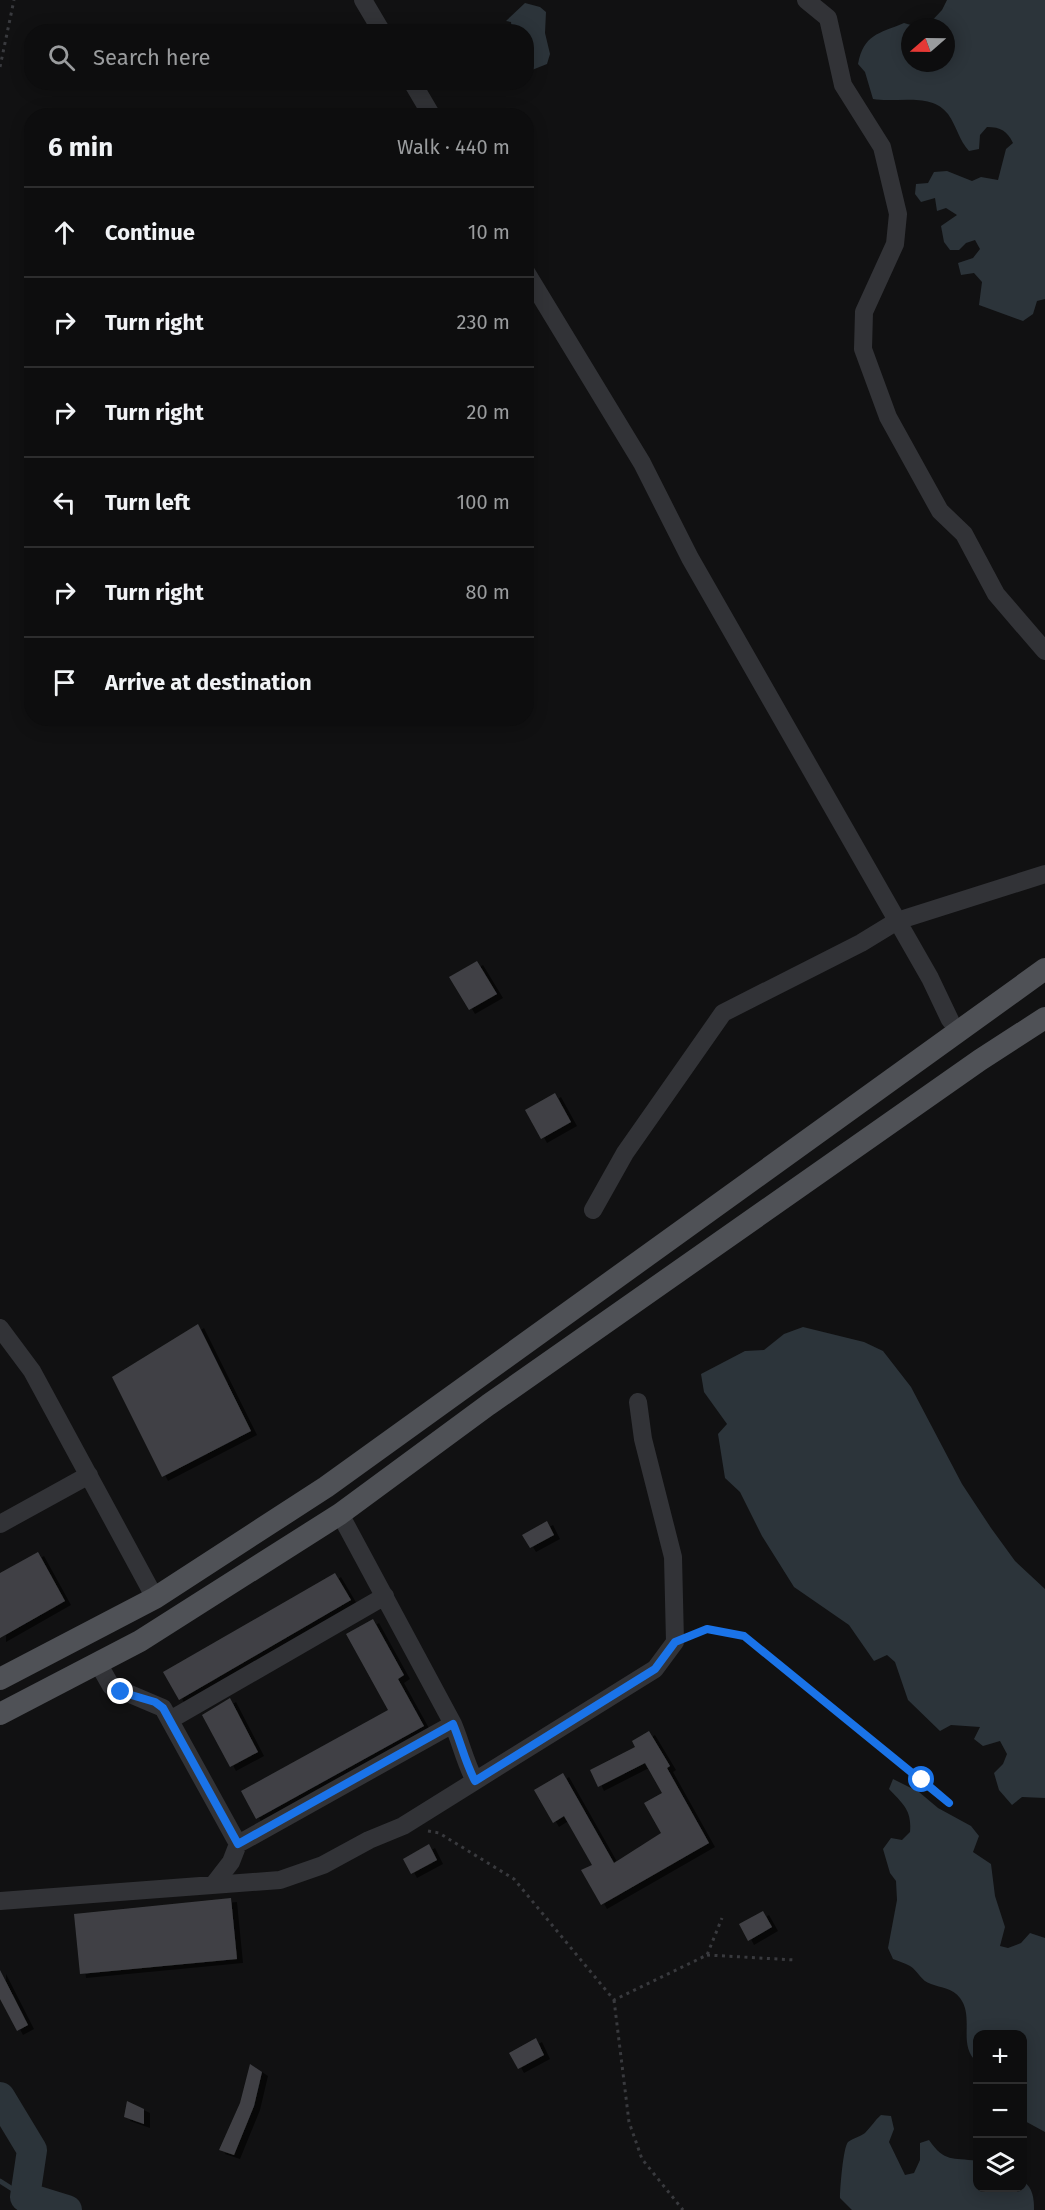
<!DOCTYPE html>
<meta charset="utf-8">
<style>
body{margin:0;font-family:"Fira Sans",sans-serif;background:#1b1b1c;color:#f1f3f6}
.controls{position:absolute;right:18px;bottom:18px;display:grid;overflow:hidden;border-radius:12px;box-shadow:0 3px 15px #0003}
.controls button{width:54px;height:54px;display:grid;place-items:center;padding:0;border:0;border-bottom:2px solid #2d2d2e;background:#0d0d0e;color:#f1f3f6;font:30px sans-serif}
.compass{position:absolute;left:901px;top:18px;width:54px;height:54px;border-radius:50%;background:#0d0d0e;box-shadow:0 3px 15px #0003;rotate:250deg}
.stop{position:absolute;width:18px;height:18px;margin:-14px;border:4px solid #1a73e8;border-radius:50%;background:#fff}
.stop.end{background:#1a73e8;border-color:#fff;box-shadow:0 2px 6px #0008}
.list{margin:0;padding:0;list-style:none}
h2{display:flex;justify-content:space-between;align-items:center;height:78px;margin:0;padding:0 24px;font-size:26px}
h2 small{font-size:20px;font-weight:400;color:#9a9c9e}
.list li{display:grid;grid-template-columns:39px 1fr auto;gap:18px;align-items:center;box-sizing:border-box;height:90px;padding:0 24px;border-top:2px solid #2d2d2e}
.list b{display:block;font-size:22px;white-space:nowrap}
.list em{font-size:20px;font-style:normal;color:#9a9c9e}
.icon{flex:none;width:33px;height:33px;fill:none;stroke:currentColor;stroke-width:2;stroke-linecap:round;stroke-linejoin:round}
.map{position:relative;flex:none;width:1045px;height:2210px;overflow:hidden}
.search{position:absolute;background:#0d0d0e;box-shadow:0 3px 15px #0003;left:24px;top:24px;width:510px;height:66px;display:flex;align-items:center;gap:15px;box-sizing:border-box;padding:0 21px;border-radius:24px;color:#9a9c9e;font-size:22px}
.panel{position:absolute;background:#0d0d0e;box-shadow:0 3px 15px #0003;left:24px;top:108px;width:510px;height:618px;border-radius:24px}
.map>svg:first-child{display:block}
</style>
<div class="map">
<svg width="1045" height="2210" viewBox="0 0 1045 2210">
<defs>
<filter id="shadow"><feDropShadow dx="6" dy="4" stdDeviation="0" flood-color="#0009"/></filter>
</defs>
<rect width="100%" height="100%" fill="#111112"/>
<path fill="#2c343a" d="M 947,0 L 1045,0 L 1045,299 L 1037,301 L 1033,314 L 1023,321 L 979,305 L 982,282 L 974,273 L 961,275 L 958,263 L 973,258 L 980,249 L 975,240 L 966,243 L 959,250 L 950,250 L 944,242 L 941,226 L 957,215 L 946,208 L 937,211 L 935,198 L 921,202 L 915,194 L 916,184 L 928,183 L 934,172 L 947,171 L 972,181 L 981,177 L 998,180 L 1006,149 L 1013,143 C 1007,131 1001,127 987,127 L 980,135 L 979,149 L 969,151 C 959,140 957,127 948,114 C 932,92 896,103 873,99 L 865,72 L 858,64 C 864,34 878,34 904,23 L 918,27 L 910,27 L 910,63 L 946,63 L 946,27 L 926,27 L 942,10 Z
M 525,3 L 540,7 L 546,12 L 545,33 L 550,54 L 547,64 L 527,72 L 526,32 L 512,31 L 511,22 L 506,21 Z
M 803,1327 L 864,1342 L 883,1351 L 911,1387 L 962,1484 L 991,1528 L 1015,1561 L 1045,1589 L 1045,1798 L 1022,1797 L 1012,1805 L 999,1790 L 994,1773 L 1003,1764 L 1007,1754 L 1000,1741 L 983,1746 L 974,1739 L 980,1727 L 951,1725 L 940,1731 L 908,1700 L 895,1662 L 887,1655 L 874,1661 L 849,1625 L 794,1587 L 762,1536 L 740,1492 L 725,1478 L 718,1434 L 727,1424 L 704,1392 L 701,1374 L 745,1351 L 764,1350 L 784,1334 Z
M 893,1779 L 919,1792 L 938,1808 L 971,1826 L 979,1836 L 973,1852 L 991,1864 L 995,1896 L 1005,1927 L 1000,1946 L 1008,1948 L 1021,1943 L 1030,1933 L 1045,1938 L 1045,2132 L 1023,2120 L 1022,2034 L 978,2034 L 977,2062 C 957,2045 975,2018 960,1998 C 953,1988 941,1988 931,1984 C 921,1981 918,1971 910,1966 C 905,1963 898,1961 893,1959 L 888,1948 L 897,1900 L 896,1881 L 890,1873 L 883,1849 L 891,1838 L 902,1840 L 910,1832 C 912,1810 903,1804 889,1789 Z
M 881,2115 L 891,2116 L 894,2129 L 889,2142 L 905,2175 L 914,2173 L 920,2160 L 920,2143 L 929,2140 C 945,2163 952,2157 977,2161 L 978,2188 L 1022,2188 L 1023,2181 C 1033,2188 1034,2198 1034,2210 L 852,2210 L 840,2198 C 840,2189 843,2148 848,2142 C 853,2138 860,2137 865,2133 C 871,2127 875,2120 881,2115 Z"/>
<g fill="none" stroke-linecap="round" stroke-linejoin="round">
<path stroke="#2c343a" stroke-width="5" d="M 0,2181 L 25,2197"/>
<path stroke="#2c343a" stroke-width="30" d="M 0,2097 L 32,2150 L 25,2197 L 67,2210"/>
</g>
<path fill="#404145" filter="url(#shadow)" d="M 477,961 L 497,994 L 469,1010 L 449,977 Z
M 555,1093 L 571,1122 L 541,1139 L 525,1110 Z
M 198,1324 L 251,1431 L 162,1477 L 112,1377 Z
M 547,1521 L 554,1535 L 530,1548 L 522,1535 Z
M 38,1552 L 65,1601 L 0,1638 L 0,1573 Z
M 335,1573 L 351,1600 L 179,1700 L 163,1672 Z
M 373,1619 L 404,1675 L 398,1679 L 424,1726 L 256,1819 L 241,1791 L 388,1710 L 346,1634 Z
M 230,1698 L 258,1752 L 230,1767 L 202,1715 Z
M 649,1731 L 670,1766 L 667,1768 L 709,1843 L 601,1905 L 581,1870 L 592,1865 L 564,1816 L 553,1823 L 534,1790 L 563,1773 L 614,1863 L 661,1833 L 644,1803 L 662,1793 L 645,1763 L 598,1787 L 590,1770 L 635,1747 L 632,1741 Z
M 429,1844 L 437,1860 L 411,1874 L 403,1859 Z
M 231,1898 L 237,1959 L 80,1974 L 74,1914 Z
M 763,1911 L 772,1927 L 748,1941 L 739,1924 Z
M 0,1970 L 28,2025 L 17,2031 L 0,1999 Z
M 536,2038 L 544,2055 L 518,2069 L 509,2053 Z
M 250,2064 L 262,2072 L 254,2106 L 234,2155 L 219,2150 L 240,2103 Z
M 127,2101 L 144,2109 L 144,2124 L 124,2117 Z"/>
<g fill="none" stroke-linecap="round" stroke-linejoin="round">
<path stroke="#393a3e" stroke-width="3" stroke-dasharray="3 4.5" stroke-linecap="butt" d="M 0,67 L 14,0
M 690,1636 L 707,1629 L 744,1636 L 949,1802 L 922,1780
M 428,1831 L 439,1833 L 514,1879 L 614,2000 L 707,1955 L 722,1918
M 707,1955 L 795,1960
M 614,2000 L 629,2122 L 642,2159 L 683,2210"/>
<path stroke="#323337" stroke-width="18" d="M 363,0 L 382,32
M 806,0 L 828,18 L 843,85 L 882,147 L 898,214 L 895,244 L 864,312 L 863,349 L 888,417 L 940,511 L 964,534 L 996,594 L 1045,651
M 412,82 L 432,116
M 526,272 L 642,463 L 690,558 L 930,978 L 950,1020
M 593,1210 L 625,1153 L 723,1013 L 861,943 L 897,921 L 1045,874
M 0,1328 L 32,1371 L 155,1598
M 0,1524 L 89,1475
M 98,1663 L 111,1686 L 163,1708 L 238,1844 L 231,1862 L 214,1884
M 170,1720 L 385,1596
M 475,1781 L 655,1669 L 675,1642 L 673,1557 L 643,1439 L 638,1402
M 238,1844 L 453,1724
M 0,1901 L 280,1880 L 323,1865 L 369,1840 L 403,1826 L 475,1781 C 465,1762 461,1743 453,1724 L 340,1514"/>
<path stroke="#4f5156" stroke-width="22" d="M 0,1679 L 155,1598 L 326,1487 L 1045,969
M 0,1714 L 140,1641 L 340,1514 L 488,1405 L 980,1060 L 1045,1018"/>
</g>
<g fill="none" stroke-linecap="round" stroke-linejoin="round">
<path stroke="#1a73e8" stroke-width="8" d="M 121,1692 L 155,1702 L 163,1708 L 238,1844 L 453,1724 C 461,1743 465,1762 475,1781 L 655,1669 L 675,1642 L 707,1629 L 744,1636 L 949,1803 L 922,1780"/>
</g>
</svg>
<div class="controls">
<button>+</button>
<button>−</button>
<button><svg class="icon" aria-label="layers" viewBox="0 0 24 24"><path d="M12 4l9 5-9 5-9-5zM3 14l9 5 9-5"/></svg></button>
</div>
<svg class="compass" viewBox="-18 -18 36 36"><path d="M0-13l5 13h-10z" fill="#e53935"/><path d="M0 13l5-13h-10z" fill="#9a9c9e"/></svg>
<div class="stop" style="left:922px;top:1780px"></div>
<div class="stop end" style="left:121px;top:1692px"></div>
<div class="search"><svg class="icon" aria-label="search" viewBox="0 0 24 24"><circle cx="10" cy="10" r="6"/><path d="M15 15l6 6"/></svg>Search here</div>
<section class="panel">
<h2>6 min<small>Walk · 440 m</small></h2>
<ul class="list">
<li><svg class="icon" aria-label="ahead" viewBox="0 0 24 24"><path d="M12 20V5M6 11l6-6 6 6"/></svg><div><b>Continue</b></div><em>10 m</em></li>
<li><svg class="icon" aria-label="right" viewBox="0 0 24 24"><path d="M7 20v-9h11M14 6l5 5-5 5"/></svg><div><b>Turn right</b></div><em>230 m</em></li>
<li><svg class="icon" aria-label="right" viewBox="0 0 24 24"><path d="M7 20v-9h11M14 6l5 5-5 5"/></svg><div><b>Turn right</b></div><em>20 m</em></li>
<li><svg class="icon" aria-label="left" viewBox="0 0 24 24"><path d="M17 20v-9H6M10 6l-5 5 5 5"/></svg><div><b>Turn left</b></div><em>100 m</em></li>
<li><svg class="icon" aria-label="right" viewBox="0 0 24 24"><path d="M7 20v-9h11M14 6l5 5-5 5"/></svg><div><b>Turn right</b></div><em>80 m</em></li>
<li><svg class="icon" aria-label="arrive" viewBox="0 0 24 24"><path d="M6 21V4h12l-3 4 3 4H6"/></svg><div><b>Arrive at destination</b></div></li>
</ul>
</section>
</div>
